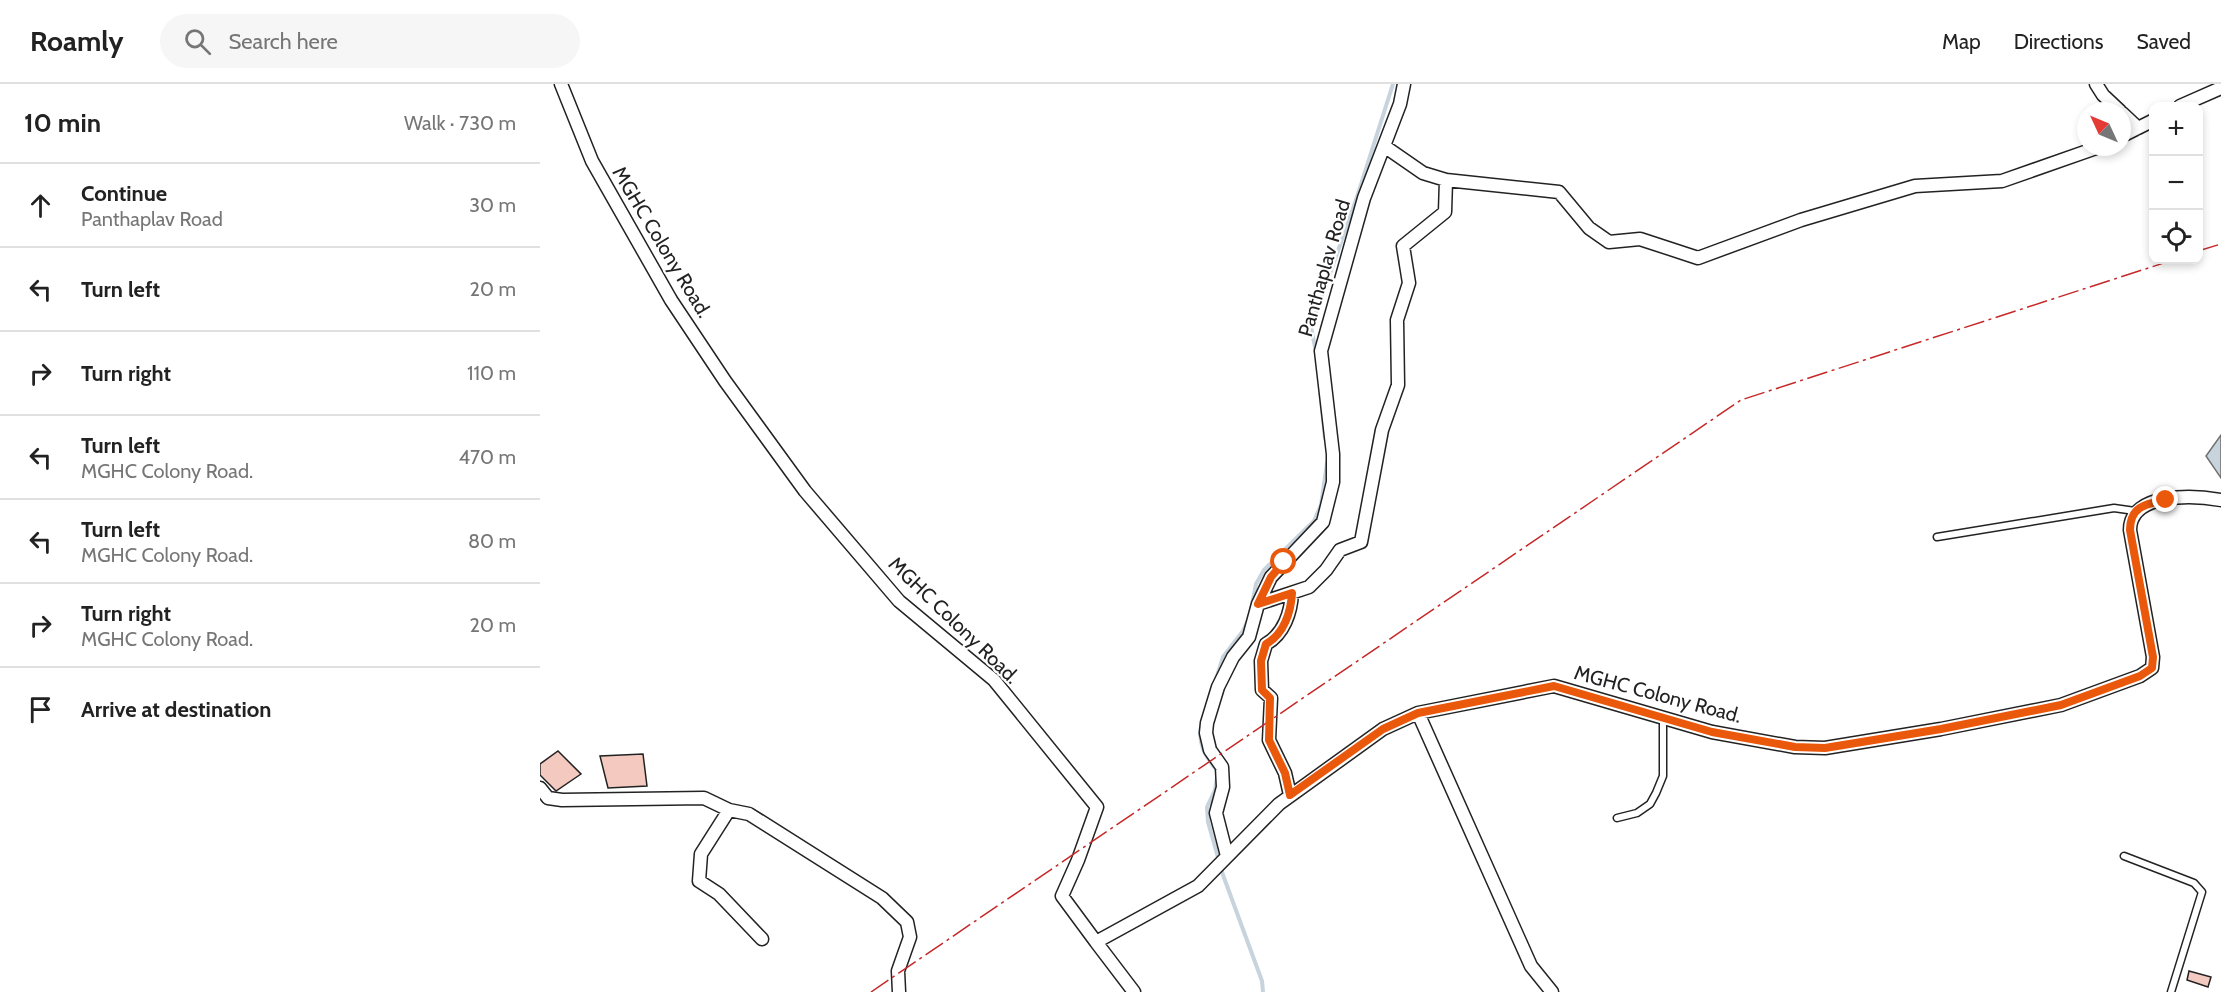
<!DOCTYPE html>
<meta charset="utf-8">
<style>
body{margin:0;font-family:Cabin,sans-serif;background:#f6f6f6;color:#222}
.controls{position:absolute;right:18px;top:18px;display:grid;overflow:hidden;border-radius:12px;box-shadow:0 3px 9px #0003}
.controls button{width:54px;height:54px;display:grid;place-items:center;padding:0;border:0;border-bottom:2px solid #e0e0e0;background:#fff;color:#222;font:30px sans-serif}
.compass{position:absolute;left:1537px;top:18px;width:54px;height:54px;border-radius:50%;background:#fff;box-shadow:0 3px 9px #0003;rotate:314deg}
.stop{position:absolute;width:18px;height:18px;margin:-14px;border:4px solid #ea580c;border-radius:50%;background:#fff}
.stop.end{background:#ea580c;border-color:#fff;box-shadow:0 2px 6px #0008}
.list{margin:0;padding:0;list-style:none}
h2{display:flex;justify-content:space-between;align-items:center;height:78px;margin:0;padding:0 24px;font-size:26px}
h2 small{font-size:20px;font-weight:400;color:#767676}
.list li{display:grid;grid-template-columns:39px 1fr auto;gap:18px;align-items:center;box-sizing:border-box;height:84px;padding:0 24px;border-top:2px solid #e0e0e0}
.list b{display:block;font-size:22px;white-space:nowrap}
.list p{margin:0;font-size:20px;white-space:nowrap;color:#767676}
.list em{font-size:20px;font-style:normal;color:#767676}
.icon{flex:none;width:33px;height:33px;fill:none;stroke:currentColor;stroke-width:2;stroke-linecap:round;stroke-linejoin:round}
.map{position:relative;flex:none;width:1681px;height:908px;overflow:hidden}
header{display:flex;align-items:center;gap:36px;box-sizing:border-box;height:84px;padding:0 30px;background:#fff;border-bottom:2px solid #e0e0e0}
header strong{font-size:28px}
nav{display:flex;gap:33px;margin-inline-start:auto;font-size:21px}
.search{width:420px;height:54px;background:#f6f6f6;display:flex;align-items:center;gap:15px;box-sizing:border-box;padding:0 21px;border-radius:33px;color:#767676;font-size:22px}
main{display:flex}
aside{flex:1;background:#fff}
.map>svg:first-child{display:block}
</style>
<header>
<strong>Roamly</strong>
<div class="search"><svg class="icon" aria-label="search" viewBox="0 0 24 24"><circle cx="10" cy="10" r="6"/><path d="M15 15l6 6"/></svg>Search here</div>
<nav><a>Map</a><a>Directions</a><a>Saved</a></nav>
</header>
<main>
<aside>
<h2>10 min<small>Walk · 730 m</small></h2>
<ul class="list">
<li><svg class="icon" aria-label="ahead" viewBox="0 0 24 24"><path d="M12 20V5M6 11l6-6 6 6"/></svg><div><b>Continue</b><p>Panthaplav Road</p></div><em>30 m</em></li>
<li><svg class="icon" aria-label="left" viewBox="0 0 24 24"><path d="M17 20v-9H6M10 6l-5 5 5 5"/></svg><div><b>Turn left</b></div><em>20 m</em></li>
<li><svg class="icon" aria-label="right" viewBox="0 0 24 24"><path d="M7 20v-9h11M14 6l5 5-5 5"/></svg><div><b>Turn right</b></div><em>110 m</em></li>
<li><svg class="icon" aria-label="left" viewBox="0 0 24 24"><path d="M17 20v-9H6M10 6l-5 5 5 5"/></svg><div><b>Turn left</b><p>MGHC Colony Road.</p></div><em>470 m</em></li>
<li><svg class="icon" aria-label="left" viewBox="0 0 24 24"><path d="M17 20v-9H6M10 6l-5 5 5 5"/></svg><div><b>Turn left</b><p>MGHC Colony Road.</p></div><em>80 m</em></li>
<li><svg class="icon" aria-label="right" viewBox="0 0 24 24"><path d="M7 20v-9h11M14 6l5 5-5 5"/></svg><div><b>Turn right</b><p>MGHC Colony Road.</p></div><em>20 m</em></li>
<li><svg class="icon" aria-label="arrive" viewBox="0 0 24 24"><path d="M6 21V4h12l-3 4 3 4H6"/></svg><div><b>Arrive at destination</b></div></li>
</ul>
</aside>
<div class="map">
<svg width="1681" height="908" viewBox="0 0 1681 908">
<rect width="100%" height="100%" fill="#fff"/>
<path fill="#c7d3dd" stroke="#6f6f6f" stroke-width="1.5" d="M 1681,351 L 1681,394 L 1666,372 Z"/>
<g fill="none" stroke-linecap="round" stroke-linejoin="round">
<path stroke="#c7d3dd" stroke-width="4" d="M 776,268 L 771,243 L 817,113 L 853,0
M 780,305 L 785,354
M 711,526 L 716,500 L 724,486 L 774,437 L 781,421 L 787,379
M 676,595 L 683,573 L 703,547 L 708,536
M 662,639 C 656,659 666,673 678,688 L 675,706 L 667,723 L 668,738 L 683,791 L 722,897 L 723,908"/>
</g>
<path fill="#f3c9c0" stroke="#222" stroke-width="1.5" d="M 18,667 L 41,690 L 16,707 L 0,691 L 0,680 Z
M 103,670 L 107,702 L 68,704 L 60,672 Z
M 1649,887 L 1671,893 L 1668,903 L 1647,896 Z"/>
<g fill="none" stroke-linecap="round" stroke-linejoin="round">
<g stroke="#222" stroke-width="9">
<path id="lane" d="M 1397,453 L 1574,424 L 1595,427
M 1077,734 L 1097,729 L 1110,720 L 1116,709 L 1123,692 L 1123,634
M 1584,772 L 1654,799 L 1662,808 L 1631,908"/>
</g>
<g stroke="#222" stroke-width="15">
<path id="street" d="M 21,0 L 52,77 L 131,216 L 185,297 L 265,407 L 359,517 L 454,596 L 557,723 L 538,776 L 522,812 L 556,858 L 658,802 L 739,720 L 843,645 L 878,629 L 1014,602 L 1172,648 L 1255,663 L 1285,664 L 1401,645 L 1521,621 L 1600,592 L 1612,584 L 1613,573 L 1590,446 C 1590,408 1654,411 1681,416
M 1556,0 L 1563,11 L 1580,27
M 1640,22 L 1681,4
M 1582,29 L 1598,44
M 1582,52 L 1614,36
M 844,62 L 883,89 L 906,96 L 1019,108 L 1049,144 L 1069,158 L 1100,155 L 1158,174 L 1261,136 L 1375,102 L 1462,97 L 1559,63
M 718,520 L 769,503 L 786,486 L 800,466 L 821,458 L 842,346 L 858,301 L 857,236 L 869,199 L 863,162 L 905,128 L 906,96
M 878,629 L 991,882 L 1012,908
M 0,704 L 8,714 L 22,716 L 164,714 L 189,726 L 209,730 L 342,814 L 367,838 L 370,853 L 358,887 L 359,908
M 750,711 L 745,689 L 729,656 L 731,614 L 722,606 L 721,577 L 726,560 C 744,550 751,528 752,509
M 189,726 L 161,770 L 159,797 L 179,810 L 222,855
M 687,772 L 676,729 L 683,703 L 682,683 L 670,666 L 666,649 L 667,639 L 678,603 L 693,573 L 709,553 L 718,520 L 731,493 L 783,438 L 793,398 L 793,370 L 781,267 L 824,114 L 860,20 L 864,0
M 556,858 L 594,908"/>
</g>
<use href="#lane" stroke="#fff" stroke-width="6"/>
<use href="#street" stroke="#fff" stroke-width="12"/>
<path stroke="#c62828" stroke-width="1.5" stroke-dasharray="21 4.5 3 4.5" stroke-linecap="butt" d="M 1658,167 L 1681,160
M 331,908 L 1201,316 L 1633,176"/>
</g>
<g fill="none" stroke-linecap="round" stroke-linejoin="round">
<path stroke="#ea580c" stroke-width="8" d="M 744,478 L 731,493 L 718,520 L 752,509 C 751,528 744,550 726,560 L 721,577 L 722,606 L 730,614 L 729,656 L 745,689 L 750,711 L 843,645 L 878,629 L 1014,602 L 1172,648 L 1255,663 L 1285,664 L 1401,645 L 1521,621 L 1600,592 L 1612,584 L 1613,573 L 1590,446 C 1590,422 1606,420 1626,416"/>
</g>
<g text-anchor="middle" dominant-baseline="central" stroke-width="4.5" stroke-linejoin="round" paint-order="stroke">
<g font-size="20" fill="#222" stroke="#fff">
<text transform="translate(122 158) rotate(59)">MGHC Colony Road.</text>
<text transform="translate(784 184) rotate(-74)">Panthaplav Road</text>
<text transform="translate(414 536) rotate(44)">MGHC Colony Road.</text>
<text transform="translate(1118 610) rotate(15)">MGHC Colony Road.</text>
</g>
</g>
</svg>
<div class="controls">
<button>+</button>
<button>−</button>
<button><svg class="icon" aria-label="locate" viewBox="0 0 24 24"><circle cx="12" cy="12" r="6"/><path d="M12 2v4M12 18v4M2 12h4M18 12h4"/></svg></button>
</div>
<svg class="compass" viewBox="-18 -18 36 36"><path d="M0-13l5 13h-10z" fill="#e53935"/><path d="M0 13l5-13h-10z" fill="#767676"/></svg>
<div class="stop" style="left:744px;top:478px"></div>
<div class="stop end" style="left:1626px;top:416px"></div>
</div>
</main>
